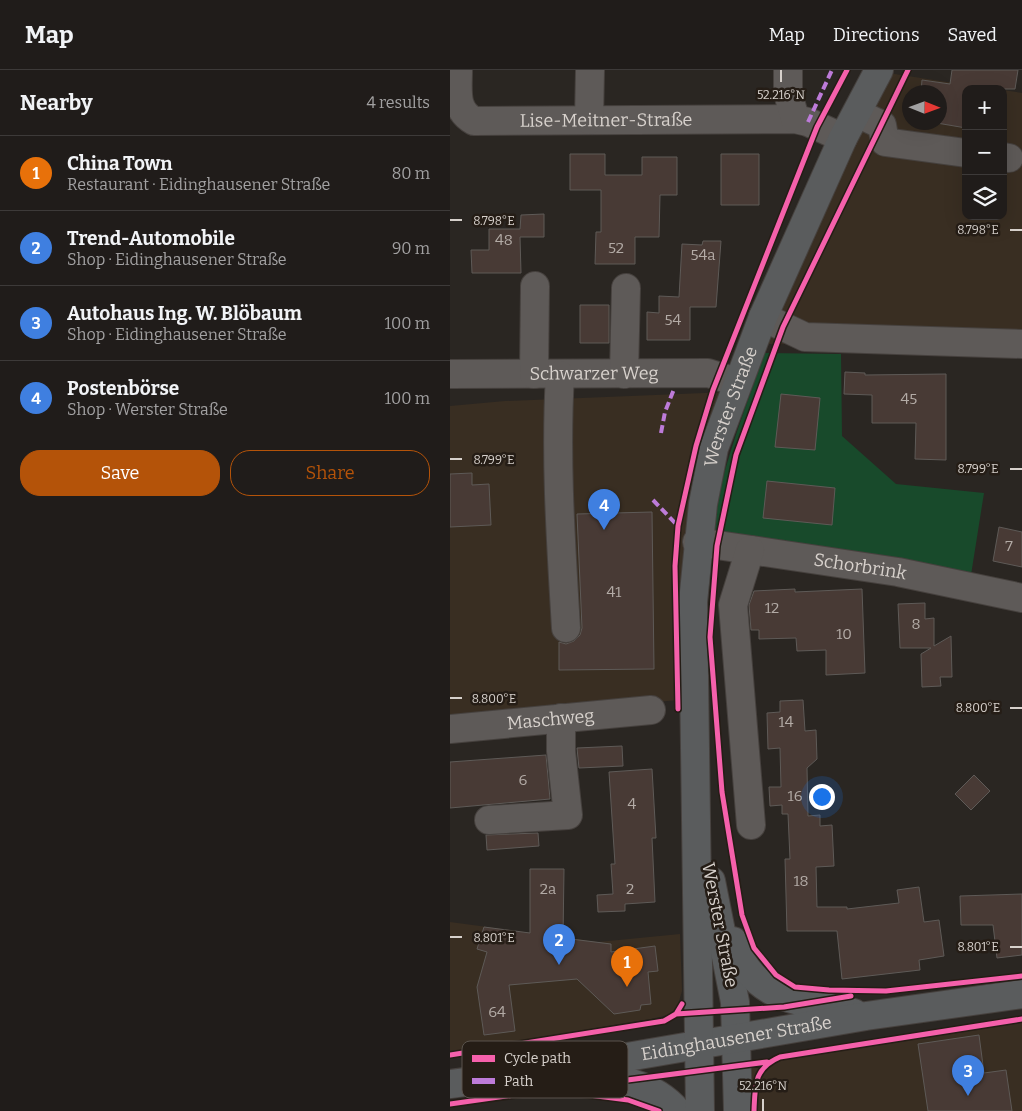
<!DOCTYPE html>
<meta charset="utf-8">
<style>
body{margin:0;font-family:Bitter,serif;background:#2d2927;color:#f1f3f6}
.controls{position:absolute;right:15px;top:15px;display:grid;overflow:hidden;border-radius:10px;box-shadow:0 5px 20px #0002}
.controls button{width:45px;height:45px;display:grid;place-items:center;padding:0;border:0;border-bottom:1px solid #3d3a39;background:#201c1a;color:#f1f3f6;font:25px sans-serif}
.compass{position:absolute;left:452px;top:15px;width:45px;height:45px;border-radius:50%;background:#201c1a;box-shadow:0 5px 20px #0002;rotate:91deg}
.you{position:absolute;left:371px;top:726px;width:18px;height:18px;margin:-12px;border:4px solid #fff;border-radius:50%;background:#1a73e8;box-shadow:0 0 0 8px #1a73e833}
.badge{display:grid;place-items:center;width:32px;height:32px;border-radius:50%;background:#b45309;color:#fff;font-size:16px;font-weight:700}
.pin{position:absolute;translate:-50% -41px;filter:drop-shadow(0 1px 2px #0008)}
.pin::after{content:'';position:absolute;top:26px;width:18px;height:15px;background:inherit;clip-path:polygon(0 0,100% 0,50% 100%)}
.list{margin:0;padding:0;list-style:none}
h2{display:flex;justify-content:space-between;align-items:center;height:65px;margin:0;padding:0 20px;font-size:21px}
h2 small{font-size:16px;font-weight:400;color:#a2a1a2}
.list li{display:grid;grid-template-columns:32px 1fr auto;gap:15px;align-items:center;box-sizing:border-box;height:75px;padding:0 20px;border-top:1px solid #3d3a39}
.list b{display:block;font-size:19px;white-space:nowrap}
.list p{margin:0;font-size:16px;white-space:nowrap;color:#a2a1a2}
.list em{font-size:16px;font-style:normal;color:#a2a1a2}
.actions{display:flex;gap:10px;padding:15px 20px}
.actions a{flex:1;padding:11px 0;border:1px solid #b45309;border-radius:20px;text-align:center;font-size:18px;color:#b45309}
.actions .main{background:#b45309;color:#fff}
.icon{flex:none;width:28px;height:28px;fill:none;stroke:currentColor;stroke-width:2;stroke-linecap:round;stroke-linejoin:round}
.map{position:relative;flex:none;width:572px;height:1041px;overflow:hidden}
header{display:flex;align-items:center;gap:30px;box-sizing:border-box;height:70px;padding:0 25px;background:#201c1a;border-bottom:1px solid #3d3a39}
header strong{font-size:24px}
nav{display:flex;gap:28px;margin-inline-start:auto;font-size:18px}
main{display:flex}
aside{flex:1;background:#201c1a}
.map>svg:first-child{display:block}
</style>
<header>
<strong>Map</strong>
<nav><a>Map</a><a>Directions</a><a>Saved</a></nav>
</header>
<main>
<aside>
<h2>Nearby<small>4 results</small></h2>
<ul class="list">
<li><span class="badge" style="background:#e8710a">1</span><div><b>China Town</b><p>Restaurant · Eidinghausener Straße</p></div><em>80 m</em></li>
<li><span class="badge" style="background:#3f7fe0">2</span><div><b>Trend-Automobile</b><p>Shop · Eidinghausener Straße</p></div><em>90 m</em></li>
<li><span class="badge" style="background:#3f7fe0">3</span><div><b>Autohaus Ing. W. Blöbaum</b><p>Shop · Eidinghausener Straße</p></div><em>100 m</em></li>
<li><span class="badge" style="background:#3f7fe0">4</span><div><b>Postenbörse</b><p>Shop · Werster Straße</p></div><em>100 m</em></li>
</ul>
<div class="actions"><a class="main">Save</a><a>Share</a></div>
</aside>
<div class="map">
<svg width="572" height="1041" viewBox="0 0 572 1041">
<rect width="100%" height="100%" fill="#2a2622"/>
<path fill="#392e22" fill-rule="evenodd" d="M 438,3 L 543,19 L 516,19 L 516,146 L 553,146 L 553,20 L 572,23 L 572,276 L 313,274 ZM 460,22 L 490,22 L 490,52 L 460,52 Z
M 279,322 L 239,629 L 0,651 L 0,336 L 55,331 Z
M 0,852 L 148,872 L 230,864 L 232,921 L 227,938 L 218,945 L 201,949 L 0,982 Z
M 572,952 L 572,1041 L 302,1041 L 299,992 Z"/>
<path fill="#184a2b" d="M 315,283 L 391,284 L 392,366 L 446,414 L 534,423 L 521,505 L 260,465 C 271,402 293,343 315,283 Z"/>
<path fill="#483a35" stroke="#5e5a57" d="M 502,0 L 568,0 L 565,19 L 516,19 L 516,58 L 481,52 L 490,52 L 490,22 L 471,22 L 472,10 L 500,14 Z
M 120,84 L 155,84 L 155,105 L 192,105 L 192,87 L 227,87 L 227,125 L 210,125 L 209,167 L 185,167 L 185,194 L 145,194 L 146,162 L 151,162 L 151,120 L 120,120 Z
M 271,84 L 309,84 L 309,135 L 271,135 Z
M 94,144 L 94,167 L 70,167 L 71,203 L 22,203 L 21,180 L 39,180 L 39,159 L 70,159 L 71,145 Z
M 253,171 L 271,171 L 266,237 L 240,237 L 240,270 L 197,270 L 197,242 L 209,243 L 209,226 L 229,227 L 232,174 L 252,175 Z
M 130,235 L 159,235 L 159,273 L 130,273 Z
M 395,302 L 415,303 L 415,305 L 496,304 L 496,390 L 465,389 L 466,353 L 422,353 L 422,325 L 394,324 Z
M 331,324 L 370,328 L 365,380 L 325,377 Z
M 22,403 L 22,415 L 39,414 L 41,455 L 0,457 L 0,404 Z
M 317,411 L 385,418 L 382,455 L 313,448 Z
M 202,442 L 204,599 L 109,600 L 109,572 L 116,574 L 124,571 L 130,565 L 132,558 L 127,444 Z
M 549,457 L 572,462 L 572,497 L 543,491 Z
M 345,519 L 345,522 L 412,519 L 415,603 L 376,605 L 376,580 L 347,581 L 346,568 L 309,569 L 309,560 L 301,560 L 299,535 L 304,521 Z
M 475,533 L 475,549 L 484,548 L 484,576 L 501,566 L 502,607 L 490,607 L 491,616 L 472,617 L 471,584 L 481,578 L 450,578 L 448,534 Z
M 353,630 L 355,661 L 366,660 L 367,689 L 357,698 L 358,746 L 370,745 L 370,756 L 382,755 L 384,796 L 366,797 L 367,837 L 397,837 L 397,839 L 449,833 L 447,820 L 469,817 L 474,852 L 489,850 L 494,886 L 469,890 L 470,900 L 392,909 L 387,861 L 337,861 L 335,789 L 340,789 L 338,744 L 332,744 L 332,735 L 320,736 L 319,717 L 331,717 L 330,678 L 318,679 L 317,643 L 330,642 L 330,631 Z
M 172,676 L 173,696 L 129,698 L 127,678 Z
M 96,685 L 100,729 L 0,738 L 0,692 Z
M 202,699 L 206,768 L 202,768 L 205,832 L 175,834 L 175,841 L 148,842 L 147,825 L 163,824 L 161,794 L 165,794 L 159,702 Z
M 524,705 L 540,721 L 521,740 L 505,724 Z
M 88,763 L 89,776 L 37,780 L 36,765 Z
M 80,799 L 114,799 L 113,868 L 161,874 L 161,882 L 205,876 L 208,901 L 198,902 L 201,934 L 191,935 L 190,940 L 164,944 L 127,909 L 59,915 L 65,961 L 34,965 L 27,917 L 37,882 L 27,879 L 34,857 L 80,863 Z
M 572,824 L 572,885 L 547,888 L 543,855 L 511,855 L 510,826 Z
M 529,965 L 534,1003 L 556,1000 L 562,1041 L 478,1041 L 468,974 Z"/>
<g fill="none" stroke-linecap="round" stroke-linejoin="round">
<g stroke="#46413e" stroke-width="30">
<g id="minor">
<path id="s1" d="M 8,0 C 8,21 4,40 24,51 L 345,49 L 358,52 L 393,68"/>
<path d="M 338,0 L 338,23 L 345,49"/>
<path d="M 407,43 L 432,55 L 435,72 L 516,83"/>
<path d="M 139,50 L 140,0"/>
<path d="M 553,87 L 559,88"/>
<path d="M 313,247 L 355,267 L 572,274"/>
<path id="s2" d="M 0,304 L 258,303 L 287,312"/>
<path d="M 84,304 L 85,216"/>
<path d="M 174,304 L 176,218"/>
<path d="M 110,305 C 105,389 111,474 116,558"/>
<path id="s3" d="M 247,472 L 448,502 L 572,528"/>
<path d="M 300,480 L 283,535 L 301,755"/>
<path id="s4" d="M 0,659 L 201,640"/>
<path d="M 39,750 L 118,745 L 111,681 L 111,648"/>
</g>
</g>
<g stroke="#46413e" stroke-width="30">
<g id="major">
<path d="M 261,811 L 285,932 L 288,1041"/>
<path d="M 283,871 C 303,932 350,930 404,943"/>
<path d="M 131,1005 C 167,1008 203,1013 227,1041"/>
<path id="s5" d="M 0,1014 L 90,1002 L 416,946 L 572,924"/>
<path id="s6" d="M 250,1041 L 243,532 L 253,434 L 264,378 L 313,247 L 393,68 L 429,0"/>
</g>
</g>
<use href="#minor" stroke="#5e5a58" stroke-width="28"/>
<use href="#major" stroke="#5a5c5d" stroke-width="28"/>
<path stroke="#bd7bd9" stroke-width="4" stroke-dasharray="8 4" stroke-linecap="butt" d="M 358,52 L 382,0
M 211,363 L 215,342 L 224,319
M 203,430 L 228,456"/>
<g stroke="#251d16" stroke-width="8">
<path id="cycleway" d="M 458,0 L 333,257 L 286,385 L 267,476 L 260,567 L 272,722 L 292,845 L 304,878 L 326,905 L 345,917 L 379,920 L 436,921 L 572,906
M 228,639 L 225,496 L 228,456 L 246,376 L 263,320 L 367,57 L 397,0
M 226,944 L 334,937 L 401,926
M 0,985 L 214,951 L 226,944 L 232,934
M 100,1020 L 317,992
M 0,1034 L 100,1020 L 178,1030 L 209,1041
M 304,1041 C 305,1015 304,998 330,987 L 572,949"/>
</g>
<use href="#cycleway" stroke="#f560ab" stroke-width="5"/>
</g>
<path fill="none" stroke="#d7d1cc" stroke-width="2" d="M 331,12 L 331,0M 0,150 L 12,150M 560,160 L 572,160M 0,389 L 12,389M 560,399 L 572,399M 0,628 L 12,628M 560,638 L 572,638M 0,867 L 12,867M 560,877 L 572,877M 313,1041 L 313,1029"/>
<g text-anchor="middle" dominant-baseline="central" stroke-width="5" stroke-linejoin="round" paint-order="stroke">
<g font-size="15" fill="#b3aba6">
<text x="54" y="170">48</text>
<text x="166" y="178">52</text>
<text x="253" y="185">54a</text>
<text x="223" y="250">54</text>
<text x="459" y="329">45</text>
<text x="559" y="476">7</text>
<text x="164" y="522">41</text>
<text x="322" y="538">12</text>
<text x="466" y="554">8</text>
<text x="394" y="564">10</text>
<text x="336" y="652">14</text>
<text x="73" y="710">6</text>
<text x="345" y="726">16</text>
<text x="182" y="734">4</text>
<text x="351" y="811">18</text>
<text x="98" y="819">2a</text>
<text x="180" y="819">2</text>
<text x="47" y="942">64</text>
</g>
<g font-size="18" fill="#d7d1cc" stroke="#251d16">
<text stroke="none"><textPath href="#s1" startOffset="189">Lise-Meitner-Straße</textPath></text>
<text stroke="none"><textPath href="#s2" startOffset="144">Schwarzer Weg</textPath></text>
<text stroke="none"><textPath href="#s6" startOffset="709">Werster Straße</textPath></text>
<text stroke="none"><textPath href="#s3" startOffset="165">Schorbrink</textPath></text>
<text stroke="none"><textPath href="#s4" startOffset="101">Maschweg</textPath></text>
<text transform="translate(270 855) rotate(79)">Werster Straße</text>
<text stroke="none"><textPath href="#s5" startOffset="290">Eidinghausener Straße</textPath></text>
</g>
</g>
<rect x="12" y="971" width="166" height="57" rx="8" fill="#251d16" stroke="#5a534d" stroke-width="1"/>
<rect x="22" y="985" width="23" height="7" fill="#f560ab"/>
<rect x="22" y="1008" width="23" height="6" fill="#bd7bd9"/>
<g font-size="14" fill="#d7d1cc">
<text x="54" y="993">Cycle path</text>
<text x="54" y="1016">Path</text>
</g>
<g font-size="12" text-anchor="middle" fill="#d7d1cc" stroke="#251d16" stroke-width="5" stroke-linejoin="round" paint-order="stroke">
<text x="331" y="29">52.216°N</text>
<text x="44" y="155">8.798°E</text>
<text x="528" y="164">8.798°E</text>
<text x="44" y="394">8.799°E</text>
<text x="528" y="403">8.799°E</text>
<text x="44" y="633">8.800°E</text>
<text x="528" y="642">8.800°E</text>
<text x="44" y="872">8.801°E</text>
<text x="528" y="881">8.801°E</text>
<text x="313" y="1020">52.216°N</text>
</g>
</svg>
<div class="controls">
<button>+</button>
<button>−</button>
<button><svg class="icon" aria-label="layers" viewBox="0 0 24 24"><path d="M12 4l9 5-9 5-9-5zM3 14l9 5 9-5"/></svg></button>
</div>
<svg class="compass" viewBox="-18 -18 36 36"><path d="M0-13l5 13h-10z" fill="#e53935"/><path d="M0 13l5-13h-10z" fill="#a2a1a2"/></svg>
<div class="you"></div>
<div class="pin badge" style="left:177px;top:917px;background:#e8710a">1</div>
<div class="pin badge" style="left:109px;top:895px;background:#3f7fe0">2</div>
<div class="pin badge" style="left:518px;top:1026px;background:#3f7fe0">3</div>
<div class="pin badge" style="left:154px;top:460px;background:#3f7fe0">4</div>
</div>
</main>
